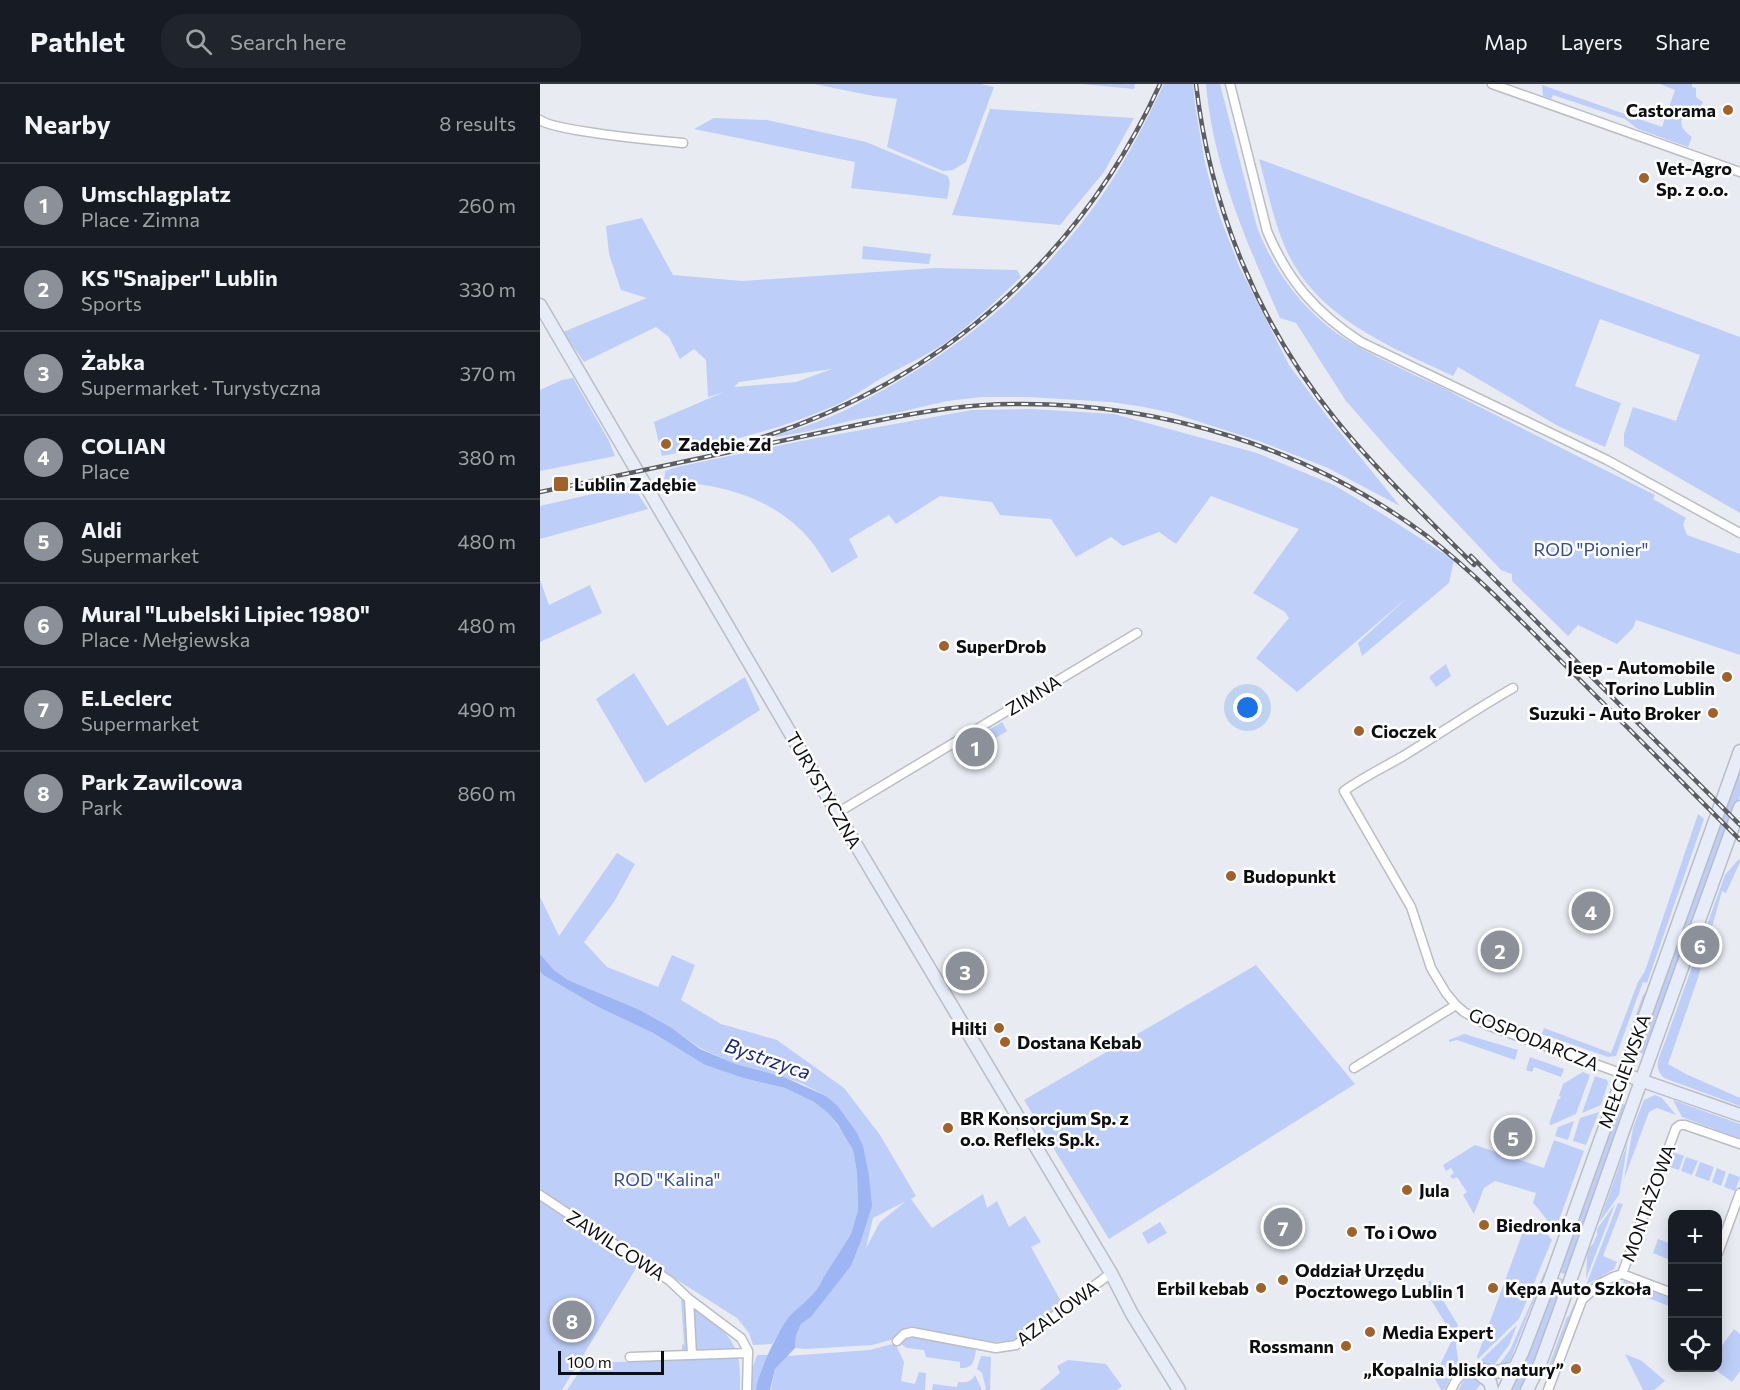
<!DOCTYPE html>
<meta charset="utf-8">
<style>
body{margin:0;font-family:Commissioner,sans-serif;background:#20242c;color:#f1f3f6}
.controls{position:absolute;right:18px;bottom:18px;display:grid;overflow:hidden;border-radius:12px;box-shadow:0 3px 15px #0003}
.controls button{width:54px;height:54px;display:grid;place-items:center;padding:0;border:0;border-bottom:2px solid #363941;background:#171b24;color:#f1f3f6;font:30px sans-serif}
.scale{position:absolute;left:18px;bottom:15px;width:106px;box-sizing:border-box;padding-left:6px;border:3px solid #0d0e11;border-top:0;font-size:16px;line-height:21px;white-space:nowrap;color:#0d0e11;-webkit-text-stroke:4px #fff;paint-order:stroke}
.you{position:absolute;left:708px;top:624px;width:21px;height:21px;margin:-15px;border:4px solid #fff;border-radius:50%;background:#1a73e8;box-shadow:0 0 0 9px #1a73e833}
.badge{display:grid;place-items:center;width:39px;height:39px;border-radius:50%;background:#8c9099;color:#fff;font-size:20px;font-weight:700}
.pin{position:absolute;translate:-50% -50%;border:3px solid #fff;box-shadow:0 2px 6px #0006}
.list{margin:0;padding:0;list-style:none}
h2{display:flex;justify-content:space-between;align-items:center;height:78px;margin:0;padding:0 24px;font-size:26px}
h2 small{font-size:20px;font-weight:400;color:#9ea1a6}
.list li{display:grid;grid-template-columns:39px 1fr auto;gap:18px;align-items:center;box-sizing:border-box;height:84px;padding:0 24px;border-top:2px solid #363941}
.list b{display:block;font-size:22px;white-space:nowrap}
.list p{margin:0;font-size:20px;white-space:nowrap;color:#9ea1a6}
.list em{font-size:20px;font-style:normal;color:#9ea1a6}
.icon{flex:none;width:33px;height:33px;fill:none;stroke:currentColor;stroke-width:2;stroke-linecap:round;stroke-linejoin:round}
.map{position:relative;flex:none;width:1200px;height:1306px;overflow:hidden}
header{display:flex;align-items:center;gap:36px;box-sizing:border-box;height:84px;padding:0 30px;background:#171b24;border-bottom:2px solid #363941}
header strong{font-size:28px}
nav{display:flex;gap:33px;margin-inline-start:auto;font-size:21px}
.search{width:420px;height:54px;background:#20242c;display:flex;align-items:center;gap:15px;box-sizing:border-box;padding:0 21px;border-radius:24px;color:#9ea1a6;font-size:22px}
main{display:flex}
aside{flex:1;background:#171b24}
.map>svg:first-child{display:block}
</style>
<header>
<strong>Pathlet</strong>
<div class="search"><svg class="icon" aria-label="search" viewBox="0 0 24 24"><circle cx="10" cy="10" r="6"/><path d="M15 15l6 6"/></svg>Search here</div>
<nav><a>Map</a><a>Layers</a><a>Share</a></nav>
</header>
<main>
<aside>
<h2>Nearby<small>8 results</small></h2>
<ul class="list">
<li><span class="badge">1</span><div><b>Umschlagplatz</b><p>Place · Zimna</p></div><em>260 m</em></li>
<li><span class="badge">2</span><div><b>KS &quot;Snajper&quot; Lublin</b><p>Sports</p></div><em>330 m</em></li>
<li><span class="badge">3</span><div><b>Żabka</b><p>Supermarket · Turystyczna</p></div><em>370 m</em></li>
<li><span class="badge">4</span><div><b>COLIAN</b><p>Place</p></div><em>380 m</em></li>
<li><span class="badge">5</span><div><b>Aldi</b><p>Supermarket</p></div><em>480 m</em></li>
<li><span class="badge">6</span><div><b>Mural &quot;Lubelski Lipiec 1980&quot;</b><p>Place · Mełgiewska</p></div><em>480 m</em></li>
<li><span class="badge">7</span><div><b>E.Leclerc</b><p>Supermarket</p></div><em>490 m</em></li>
<li><span class="badge">8</span><div><b>Park Zawilcowa</b><p>Park</p></div><em>860 m</em></li>
</ul>
</aside>
<div class="map">
<svg width="1200" height="1306" viewBox="0 0 1200 1306">
<rect width="100%" height="100%" fill="#e8ebf2"/>
<path fill="#bdcef8" fill-rule="evenodd" d="M 274,0 L 441,0 L 454,3 L 426,78 L 413,86 L 403,87 L 347,63 L 357,15 L 334,12 Z
M 542,0 L 595,0 L 594,5 Z
M 624,0 L 653,0 L 655,21 L 665,79 L 678,128 L 699,182 L 749,281 L 786,331 L 860,422 L 788,384 L 719,357 L 632,329 L 604,323 L 571,318 L 488,313 L 442,313 L 407,317 L 360,328 L 318,335 L 264,348 L 236,353 L 235,351 C 248,347 262,344 274,339 C 301,330 327,315 352,301 C 436,253 510,188 565,107 C 588,73 606,37 624,0 Z
M 666,0 L 680,0 L 717,143 C 735,190 768,233 812,259 C 830,270 851,279 870,289 C 887,297 904,303 920,313 L 1115,411 L 1113,415 L 1146,434 L 1143,441 L 1147,451 L 1200,470 L 1200,571 L 1096,536 L 1093,544 L 1077,560 L 1038,541 L 1028,552 L 972,497 L 972,490 L 961,486 L 864,383 L 806,317 L 756,239 L 740,234 C 707,159 673,83 666,0 Z
M 1120,0 L 1152,0 L 1152,3 L 1156,4 L 1156,13 L 1163,18 L 1160,24 C 1143,30 1132,39 1152,53 L 1148,63 L 1098,45 L 1085,35 L 1013,11 L 1011,15 L 1003,12 L 1002,1 L 1122,43 L 1135,6 Z
M 450,25 L 594,34 L 564,88 L 520,141 L 412,131 Z
M 174,34 L 227,36 L 326,58 L 408,92 L 410,99 L 407,115 L 311,104 L 315,78 L 154,45 Z
M 719,75 L 1200,253 L 1200,429 L 1084,362 L 1084,350 L 1093,323 L 1136,337 L 1160,271 L 1060,235 L 1035,302 L 1081,319 L 1065,363 L 1018,342 L 918,283 L 913,292 C 849,262 775,233 745,163 C 733,135 727,104 719,75 Z
M 102,134 L 133,191 L 202,197 L 395,184 L 477,186 L 481,193 C 458,215 435,237 409,256 C 390,270 369,279 349,290 C 330,300 313,314 294,322 C 239,346 180,360 122,372 L 114,338 L 184,308 L 168,313 L 166,276 L 154,265 L 140,275 L 129,253 L 116,243 L 44,278 L 23,248 L 107,214 L 81,206 L 69,170 L 66,142 ZM 292,285 L 256,298 L 194,303 L 199,298 Z
M 323,162 L 391,170 L 389,180 L 322,175 Z
M 33,294 L 69,357 L 75,372 L 0,387 L 0,306 L 22,296 Z
M 491,325 L 574,330 L 717,369 L 794,401 L 844,431 L 914,476 L 909,499 L 822,572 L 818,559 L 868,513 L 757,608 L 716,574 L 749,534 L 745,528 L 713,509 L 759,445 L 671,412 L 636,460 L 619,448 L 583,462 L 571,453 L 536,473 L 511,435 L 460,431 L 452,418 L 400,412 L 356,440 L 349,431 L 309,455 L 318,473 L 292,489 C 283,474 274,459 262,447 C 226,411 173,398 124,398 L 125,387 L 137,383 L 266,356 L 432,326 Z
M 92,401 L 108,425 L 0,455 L 0,422 Z
M 0,496 L 9,521 L 50,501 L 62,529 L 0,558 Z
M 906,580 L 911,592 L 896,603 L 889,593 Z
M 94,589 L 127,642 L 205,593 L 220,626 L 105,699 L 56,615 Z
M 462,638 L 467,647 L 429,670 L 423,661 L 430,658 L 434,664 L 438,662 L 434,655 Z
M 1200,685 L 1200,712 L 1106,971 L 1098,968 Z
M 1158,730 L 1164,735 L 1107,899 L 1103,898 L 1076,972 L 1068,973 L 1002,950 L 1004,944 L 1071,969 L 1098,898 L 1105,887 Z
M 77,769 L 95,780 L 74,818 L 44,858 L 67,883 L 118,903 L 132,871 L 155,881 L 141,916 L 181,940 L 237,956 L 304,1004 L 340,1051 L 376,1112 L 371,1115 L 392,1144 L 443,1110 L 447,1124 L 457,1117 L 469,1143 L 485,1132 L 501,1158 L 491,1163 L 522,1219 L 478,1256 L 455,1258 L 404,1250 L 399,1254 L 367,1245 L 358,1254 L 332,1261 L 265,1265 L 255,1264 L 256,1252 L 261,1240 L 271,1233 L 311,1182 L 321,1157 L 331,1122 L 329,1091 L 297,1021 L 286,1012 L 261,999 L 244,993 L 196,980 L 160,964 L 132,944 L 100,926 L 28,896 L 14,886 L 0,870 L 0,813 L 19,852 ZM 366,1117 L 340,1138 L 326,1164 L 333,1134 Z
M 1199,775 L 1200,778 L 1186,809 L 1182,807 L 1158,894 L 1128,980 L 1146,990 L 1200,1014 L 1200,1022 L 1124,994 C 1112,983 1120,972 1125,958 L 1185,791 Z
M 716,881 L 815,1000 L 569,1155 L 484,1016 Z
M 0,887 L 3,891 L 58,923 L 113,949 L 165,981 L 203,994 L 245,1004 L 274,1018 L 288,1029 L 306,1053 L 313,1066 L 317,1089 L 318,1126 L 311,1150 L 283,1194 L 277,1207 L 248,1235 L 232,1260 L 213,1261 L 209,1249 L 197,1234 L 0,1109 Z
M 1110,904 L 1088,964 L 1086,964 L 1085,961 L 1103,911 Z
M 924,950 L 978,966 L 975,976 L 917,956 L 909,958 L 909,956 Z
M 990,973 L 1024,985 L 1021,993 L 994,983 L 992,988 L 986,986 Z
M 1043,988 L 1050,991 L 1036,1030 L 1011,1041 L 1009,1040 L 1018,1015 L 1020,1015 L 1021,1013 L 1019,1012 L 1023,1000 Z
M 1055,992 L 1067,996 L 1068,999 L 1061,1021 L 1042,1029 Z
M 1115,1011 L 1122,1014 L 1136,1031 L 1117,1024 L 1109,1028 L 1084,1095 L 1093,1044 L 1104,1016 Z
M 1133,1016 L 1200,1040 L 1200,1055 L 1142,1033 Z
M 1080,1019 L 1088,1022 L 1027,1191 L 1019,1188 Z
M 1059,1028 L 1046,1061 L 1033,1057 L 1040,1034 Z
M 1034,1037 L 1028,1056 L 1015,1052 L 1018,1043 Z
M 1014,1056 L 1044,1067 L 1015,1147 C 1007,1137 1002,1128 993,1119 L 996,1109 L 955,1097 L 944,1104 L 934,1130 L 923,1111 L 927,1108 L 917,1093 L 913,1095 L 910,1092 L 914,1089 L 911,1084 L 906,1087 L 903,1081 L 935,1061 L 1004,1084 Z
M 1088,1057 L 1079,1111 L 1059,1139 Z
M 1130,1067 L 1144,1072 L 1139,1086 L 1124,1081 Z
M 1146,1073 L 1158,1077 L 1152,1091 L 1141,1087 Z
M 1160,1078 L 1174,1083 L 1169,1097 L 1155,1092 Z
M 1177,1084 L 1186,1088 L 1181,1102 L 1172,1098 Z
M 1189,1089 L 1200,1093 L 1195,1107 L 1184,1103 Z
M 0,1116 L 98,1181 L 22,1306 L 0,1306 Z
M 1078,1119 L 1083,1120 L 1063,1172 L 1077,1178 L 1074,1185 L 1046,1201 Z
M 1075,1120 L 1046,1195 L 1047,1172 L 1049,1164 L 1053,1160 L 1057,1151 L 1057,1145 Z
M 988,1134 L 995,1135 L 1012,1156 L 979,1235 L 938,1275 L 937,1273 Z
M 620,1138 L 627,1149 L 608,1160 L 602,1149 Z
M 1118,1155 L 1132,1160 L 1132,1177 L 1113,1169 Z
M 1004,1189 L 1007,1190 L 991,1223 L 971,1274 L 967,1281 L 955,1286 L 970,1266 Z
M 1017,1193 L 1025,1196 L 1006,1249 L 989,1290 L 980,1306 L 971,1306 L 991,1264 Z
M 889,1197 L 891,1197 L 918,1241 L 916,1249 L 907,1242 L 888,1211 Z
M 1084,1197 L 1132,1215 L 1132,1223 L 1081,1204 Z
M 141,1214 C 164,1230 194,1247 199,1277 C 200,1286 200,1296 200,1306 L 27,1306 L 45,1279 L 142,1276 L 142,1261 L 144,1260 Z
M 1034,1220 L 1035,1220 L 1011,1287 L 1007,1286 L 1027,1233 L 1029,1232 Z
M 977,1241 L 969,1261 L 951,1285 L 937,1280 Z
M 1194,1245 L 1200,1250 L 1200,1287 L 1192,1298 L 1173,1284 L 1178,1284 L 1178,1267 Z
M 370,1250 L 377,1254 L 434,1263 L 436,1267 C 434,1278 432,1285 420,1284 L 420,1278 L 386,1273 L 384,1266 L 367,1264 L 362,1261 L 362,1255 Z
M 914,1252 L 916,1253 L 916,1261 L 919,1281 L 911,1292 L 905,1306 L 901,1306 L 894,1293 Z
M 352,1260 L 355,1262 L 356,1261 L 364,1278 L 361,1297 L 375,1300 L 379,1288 L 386,1289 L 385,1306 L 231,1306 L 235,1285 L 247,1272 L 330,1266 Z
M 1085,1270 L 1102,1277 L 1125,1297 L 1114,1306 L 1103,1306 Z
M 217,1271 L 228,1271 L 222,1284 L 216,1306 L 210,1306 L 211,1289 Z
M 441,1272 L 451,1273 L 450,1306 L 444,1306 L 446,1305 L 442,1289 L 437,1285 Z
M 528,1276 L 566,1280 L 582,1302 L 577,1306 L 500,1306 L 520,1289 L 517,1282 Z
M 435,1291 L 442,1306 L 392,1306 L 393,1300 L 417,1303 L 418,1298 C 426,1299 431,1298 435,1291 Z
M 936,1292 L 944,1296 L 936,1306 L 918,1306 L 925,1295 Z"/>
<path fill="#9eb5f3" d="M 0,870 L 14,886 L 28,896 L 100,926 L 132,944 L 160,965 L 196,980 L 244,993 L 286,1012 L 297,1021 L 317,1049 L 323,1062 L 329,1091 L 332,1122 L 321,1157 L 311,1182 L 271,1233 L 261,1240 L 256,1252 L 255,1264 L 235,1285 L 230,1306 L 216,1306 C 218,1288 238,1247 249,1233 C 261,1220 277,1211 283,1194 L 311,1150 L 318,1126 L 317,1089 L 313,1066 L 298,1041 L 288,1029 L 274,1018 L 245,1004 L 203,994 L 165,981 L 113,949 L 58,923 L 3,891 L 0,887 Z"/>
<g fill="none" stroke-linecap="round" stroke-linejoin="round">
<g stroke="#bbbdc4" stroke-width="11">
<path id="street" d="M 690,0 L 727,147 C 748,197 776,229 821,258 L 1067,376 L 1200,449
M 952,0 L 1200,88
M 0,36 C 14,47 120,57 143,59
M 973,604 C 936,625 901,649 865,671 C 845,683 823,693 804,707 L 871,823 L 891,884 L 906,909 L 916,921 L 924,928 L 947,941 L 1083,990
M 297,729 L 597,549
M 814,984 L 916,921
M 0,1111 L 130,1197 L 149,1215 L 201,1254 L 208,1267 L 207,1306
M 1178,1169 L 1200,1109
M 1082,1190 L 1136,1044 L 1140,1041 L 1145,1041 L 1200,1060
M 1082,1190 L 1132,1209
M 149,1215 L 152,1271
M 357,1257 L 364,1250 L 372,1248 L 456,1264 L 476,1261 L 571,1189
M 90,1273 L 208,1269
M 911,1306 C 915,1297 919,1291 928,1287
M 1008,1306 L 1042,1216 L 1059,1200 L 1073,1193 L 1082,1190"/>
</g>
<g stroke="#bbbdc4" stroke-width="15">
<path id="secondary" d="M 0,221 L 297,729 L 571,1189 L 592,1230 L 639,1306
M 1083,990 L 1200,1031
M 952,1306 L 950,1298 L 936,1287 L 944,1286 L 951,1289 L 975,1284
M 964,1306 L 982,1269 L 1009,1199 L 1200,667
M 987,1306 L 1000,1280 L 1018,1231 L 1083,1047 L 1200,723"/>
</g>
<use href="#street" stroke="#fff" stroke-width="8"/>
<use href="#secondary" stroke="#e7ecf9" stroke-width="12"/>
<g stroke="#5b5d61" stroke-width="4.5">
<path id="rail" d="M 656,0 C 670,123 718,240 796,336 C 838,388 887,434 934,481
M 220,354 C 401,297 542,172 620,0
M 0,408 L 331,338 C 378,328 425,320 473,320 C 621,318 768,364 887,452 C 937,491 981,537 1026,582 C 1084,640 1142,698 1200,756
M 931,472 L 1200,741"/>
</g>
<use href="#rail" stroke="#fff" stroke-width="2" stroke-dasharray="7" stroke-linecap="butt"/>
</g>
<g fill="#a1622a" stroke="#fff" stroke-width="2">
<circle cx="1188" cy="26" r="6"/>
<circle cx="1104" cy="94" r="6"/>
<circle cx="126" cy="360" r="6"/>
<rect x="13" y="392" width="16" height="16" rx="3"/>
<circle cx="404" cy="562" r="6"/>
<circle cx="1187" cy="593" r="6"/>
<circle cx="1173" cy="629" r="6"/>
<circle cx="819" cy="647" r="6"/>
<circle cx="691" cy="792" r="6"/>
<circle cx="459" cy="944" r="6"/>
<circle cx="465" cy="958" r="6"/>
<circle cx="408" cy="1044" r="6"/>
<circle cx="867" cy="1106" r="6"/>
<circle cx="944" cy="1141" r="6"/>
<circle cx="812" cy="1148" r="6"/>
<circle cx="743" cy="1196" r="6"/>
<circle cx="721" cy="1204" r="6"/>
<circle cx="953" cy="1204" r="6"/>
<circle cx="830" cy="1248" r="6"/>
<circle cx="806" cy="1262" r="6"/>
<circle cx="1036" cy="1285" r="6"/>
</g>
<g text-anchor="middle" dominant-baseline="central" stroke-width="5" stroke-linejoin="round" paint-order="stroke">
<g font-size="18" font-weight="bold" fill="#0d0e11" stroke="#fff" text-anchor="start">
<text x="1176" y="26" text-anchor="end">Castorama</text>
<text x="1116" y="84">Vet-Agro<tspan x="1116" dy="21">Sp. z o.o.</tspan></text>
<text x="138" y="360">Zadębie Zd</text>
<text x="34" y="400">Lublin Zadębie</text>
<text x="416" y="562">SuperDrob</text>
<text x="1175" y="583" text-anchor="end">Jeep - Automobile<tspan x="1175" dy="21">Torino Lublin</tspan></text>
<text x="1161" y="629" text-anchor="end">Suzuki - Auto Broker</text>
<text x="831" y="647">Cioczek</text>
<text x="703" y="792">Budopunkt</text>
<text x="447" y="944" text-anchor="end">Hilti</text>
<text x="477" y="958">Dostana Kebab</text>
<text x="420" y="1034">BR Konsorcjum Sp. z<tspan x="420" dy="21">o.o. Refleks Sp.k.</tspan></text>
<text x="879" y="1106">Jula</text>
<text x="956" y="1141">Biedronka</text>
<text x="824" y="1148">To i Owo</text>
<text x="755" y="1186">Oddział Urzędu<tspan x="755" dy="21">Pocztowego Lublin 1</tspan></text>
<text x="709" y="1204" text-anchor="end">Erbil kebab</text>
<text x="965" y="1204">Kępa Auto Szkoła</text>
<text x="842" y="1248">Media Expert</text>
<text x="794" y="1262" text-anchor="end">Rossmann</text>
<text x="1024" y="1285" text-anchor="end">„Kopalnia blisko natury”</text>
</g>
<g font-size="18" fill="#364b95" stroke="#fff">
<text x="1051" y="465">ROD "Pionier"</text>
<text x="127" y="1095">ROD "Kalina"</text>
</g>
<g font-size="18" fill="#0d0e11" stroke="#fff">
<text transform="translate(493 611) rotate(-31)">ZIMNA</text>
<text transform="translate(284 706) rotate(60)">TURYSTYCZNA</text>
<text transform="translate(994 955) rotate(22)">GOSPODARCZA</text>
<text transform="translate(1084 987) rotate(-70)">MEŁGIEWSKA</text>
<text transform="translate(1108 1119) rotate(-70)">MONTAŻOWA</text>
<text transform="translate(76 1161) rotate(33)">ZAWILCOWA</text>
<text transform="translate(517 1229) rotate(-36)">AZALIOWA</text>
</g>
<g font-size="20" font-style="italic" fill="#19296f" stroke="#fff">
<text transform="translate(228 974) rotate(19)">Bystrzyca</text>
</g>
</g>
</svg>
<div class="controls">
<button>+</button>
<button>−</button>
<button><svg class="icon" aria-label="locate" viewBox="0 0 24 24"><circle cx="12" cy="12" r="6"/><path d="M12 2v4M12 18v4M2 12h4M18 12h4"/></svg></button>
</div>
<div class="scale">100 m</div>
<div class="you"></div>
<div class="pin badge" style="left:435px;top:663px">1</div>
<div class="pin badge" style="left:960px;top:866px">2</div>
<div class="pin badge" style="left:425px;top:887px">3</div>
<div class="pin badge" style="left:1051px;top:827px">4</div>
<div class="pin badge" style="left:973px;top:1053px">5</div>
<div class="pin badge" style="left:1160px;top:861px">6</div>
<div class="pin badge" style="left:743px;top:1143px">7</div>
<div class="pin badge" style="left:32px;top:1236px">8</div>
</div>
</main>
